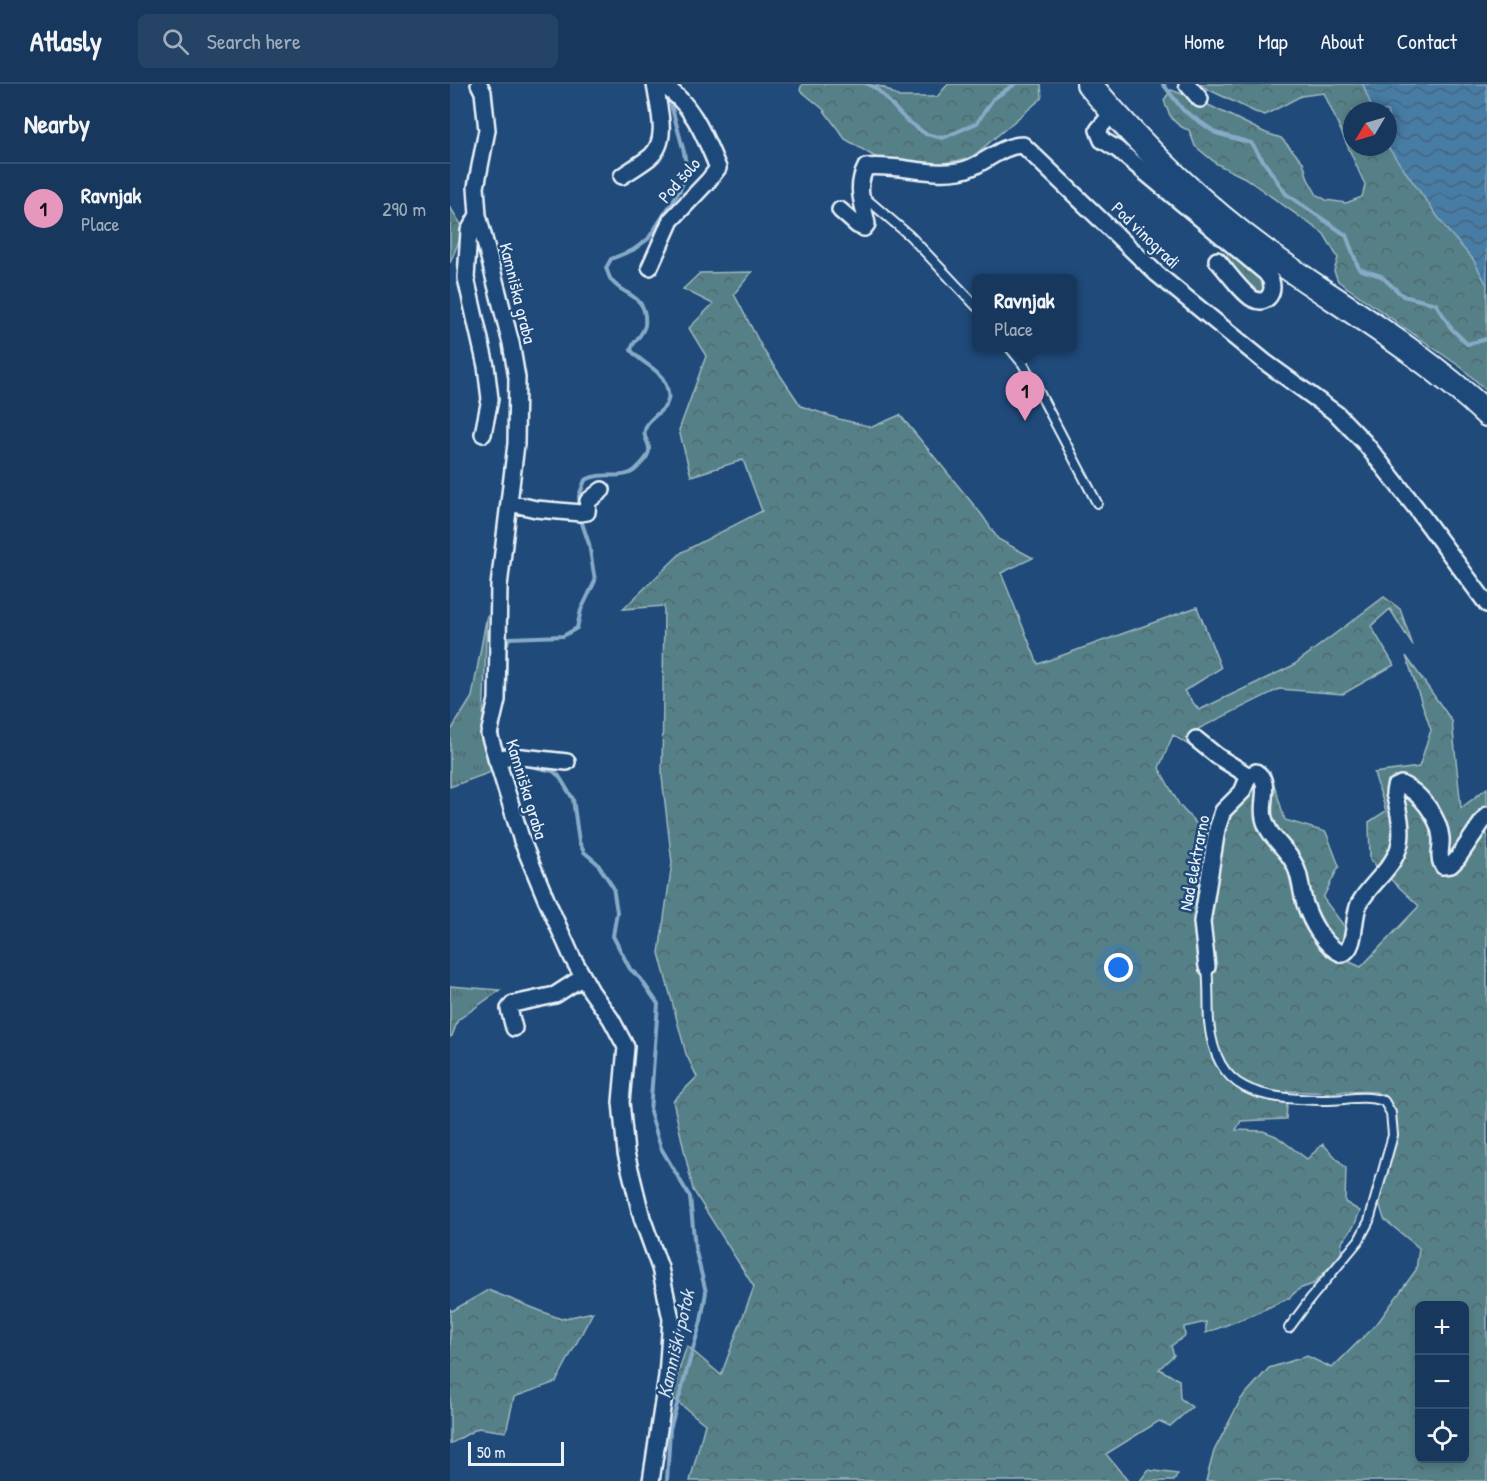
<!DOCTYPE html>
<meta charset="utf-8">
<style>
body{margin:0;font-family:"Patrick Hand",sans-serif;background:#244365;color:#f1f3f6}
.controls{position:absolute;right:18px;bottom:18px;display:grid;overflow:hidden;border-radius:9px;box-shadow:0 3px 9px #0003}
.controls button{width:54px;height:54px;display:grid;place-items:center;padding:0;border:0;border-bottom:2px solid #365272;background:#17385c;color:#f1f3f6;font:30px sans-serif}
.compass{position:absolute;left:893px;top:18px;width:54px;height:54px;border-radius:50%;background:#17385c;box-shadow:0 3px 9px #0003;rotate:232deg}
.scale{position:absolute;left:18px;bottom:15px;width:96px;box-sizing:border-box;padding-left:6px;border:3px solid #e8f1f8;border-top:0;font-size:16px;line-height:21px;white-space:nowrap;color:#e8f1f8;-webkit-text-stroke:4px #1f4a7a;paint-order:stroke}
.you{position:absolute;left:669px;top:884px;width:21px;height:21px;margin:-15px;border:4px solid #fff;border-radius:50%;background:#1a73e8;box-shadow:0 0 0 9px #1a73e833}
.badge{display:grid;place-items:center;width:39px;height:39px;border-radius:50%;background:#e797bd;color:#111;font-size:20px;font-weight:700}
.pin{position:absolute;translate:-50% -50px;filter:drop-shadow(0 2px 3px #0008)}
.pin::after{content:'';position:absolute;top:32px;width:21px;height:18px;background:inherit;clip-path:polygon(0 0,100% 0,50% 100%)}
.popup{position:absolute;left:522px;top:190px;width:105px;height:78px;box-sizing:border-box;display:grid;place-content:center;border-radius:9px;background:#17385c;filter:drop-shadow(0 2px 4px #0005);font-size:20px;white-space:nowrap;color:#9eacbb}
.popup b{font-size:22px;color:#f1f3f6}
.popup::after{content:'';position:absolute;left:50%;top:100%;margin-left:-12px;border:12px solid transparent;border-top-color:#17385c}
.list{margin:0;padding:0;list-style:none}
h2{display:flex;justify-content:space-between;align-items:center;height:78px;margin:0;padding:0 24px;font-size:26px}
h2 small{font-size:20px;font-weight:400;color:#9eacbb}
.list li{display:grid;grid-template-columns:39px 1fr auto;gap:18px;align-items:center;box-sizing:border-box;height:90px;padding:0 24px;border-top:2px solid #365272}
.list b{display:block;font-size:22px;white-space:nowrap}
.list p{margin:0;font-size:20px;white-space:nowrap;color:#9eacbb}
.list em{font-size:20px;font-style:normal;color:#9eacbb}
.icon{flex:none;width:33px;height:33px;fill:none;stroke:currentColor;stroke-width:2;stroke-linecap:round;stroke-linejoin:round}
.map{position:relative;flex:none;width:1037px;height:1397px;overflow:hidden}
header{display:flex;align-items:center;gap:36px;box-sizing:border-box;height:84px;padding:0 30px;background:#17385c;border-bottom:2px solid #365272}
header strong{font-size:28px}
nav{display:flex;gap:33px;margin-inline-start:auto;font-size:21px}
.search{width:420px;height:54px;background:#244365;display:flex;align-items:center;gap:15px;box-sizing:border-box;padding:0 21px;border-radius:9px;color:#9eacbb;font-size:22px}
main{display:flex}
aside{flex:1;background:#17385c}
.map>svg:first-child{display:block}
</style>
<header>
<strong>Atlasly</strong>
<div class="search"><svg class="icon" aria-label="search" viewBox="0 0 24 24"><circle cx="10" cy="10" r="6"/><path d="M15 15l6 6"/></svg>Search here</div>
<nav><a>Home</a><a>Map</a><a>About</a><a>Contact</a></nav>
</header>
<main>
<aside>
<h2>Nearby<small></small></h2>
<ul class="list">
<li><span class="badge">1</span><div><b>Ravnjak</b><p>Place</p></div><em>290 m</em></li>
</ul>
</aside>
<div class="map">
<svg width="1037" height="1397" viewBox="0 0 1037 1397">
<defs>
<pattern id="grass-tufts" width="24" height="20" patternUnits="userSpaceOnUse" patternTransform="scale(1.5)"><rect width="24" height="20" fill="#578087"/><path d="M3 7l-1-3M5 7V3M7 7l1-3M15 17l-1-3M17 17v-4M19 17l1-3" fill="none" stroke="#4f676c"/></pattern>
<pattern id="forest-crowns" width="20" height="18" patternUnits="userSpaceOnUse" patternTransform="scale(1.5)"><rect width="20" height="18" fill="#578087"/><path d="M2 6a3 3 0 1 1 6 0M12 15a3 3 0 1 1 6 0" fill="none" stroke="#4f676c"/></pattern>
<pattern id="water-waves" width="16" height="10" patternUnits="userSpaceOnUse" patternTransform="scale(1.5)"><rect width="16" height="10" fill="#477ba4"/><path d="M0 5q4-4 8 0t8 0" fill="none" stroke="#47647c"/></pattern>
</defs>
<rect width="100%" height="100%" fill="#1f4a7a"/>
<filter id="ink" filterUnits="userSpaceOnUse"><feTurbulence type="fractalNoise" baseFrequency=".0167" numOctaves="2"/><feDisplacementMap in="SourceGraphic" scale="12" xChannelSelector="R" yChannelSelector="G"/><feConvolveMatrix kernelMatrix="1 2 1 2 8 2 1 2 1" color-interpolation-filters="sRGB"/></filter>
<g filter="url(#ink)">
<path fill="url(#grass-tufts)" stroke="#a0b8c0" stroke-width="1.5" d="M 781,168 L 815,196 L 815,208 L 806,211 L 771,177 Z
M 37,531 L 33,641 L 41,688 L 0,703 L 0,648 L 22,613 Z
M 0,902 L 50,906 L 8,936 L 2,952 L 0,953 Z"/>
<path fill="url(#forest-crowns)" stroke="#a0b8c0" stroke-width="1.5" fill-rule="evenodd" d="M 352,0 L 417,0 L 433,3 L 449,13 L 487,13 L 498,0 L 591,0 L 592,14 L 521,74 L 479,82 L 430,76 L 395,55 L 373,25 L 350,6 Z
M 747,0 L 913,0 L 923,27 L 902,27 L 902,63 L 938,63 L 998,147 L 1023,175 L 1037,201 L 1037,307 L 1012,284 L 888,197 L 884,187 L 888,174 L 874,150 L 795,94 L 767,80 L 745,62 L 739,46 C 724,42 718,30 714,16 L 721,6 L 746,15 L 816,49 L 831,54 L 853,78 L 858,95 L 867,111 L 876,116 L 896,119 L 912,113 L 915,101 L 874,9 L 851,12 L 815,31 L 805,28 Z
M 0,123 L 14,145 L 0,179 Z
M 302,188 L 284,210 L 314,267 L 351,322 L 389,335 L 422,343 L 450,331 L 532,431 L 548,455 L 583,474 L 551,489 L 588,580 L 747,523 L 771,584 L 734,607 L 749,626 L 842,582 L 934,513 L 950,525 L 963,562 L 940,525 L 921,542 L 944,581 L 893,610 L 829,605 L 748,645 L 762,676 L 723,651 L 709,684 L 730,722 L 769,764 L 780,733 L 820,687 L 835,736 L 876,748 L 889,782 L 873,814 L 897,846 L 891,874 L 911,883 L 969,822 L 920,776 L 919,738 L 936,727 L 924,689 L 969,683 L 981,646 L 956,572 L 1002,637 L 1011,724 L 1037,704 L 1037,1397 L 756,1397 L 764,1367 L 791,1315 L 819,1284 L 857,1272 L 882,1284 L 929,1237 L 966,1186 L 969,1164 L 934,1135 L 927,1112 L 946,1060 L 945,1040 L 936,1015 L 926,1008 L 898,1007 L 884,1009 L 838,1007 L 836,1035 L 791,1037 L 786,1046 L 813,1047 L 826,1052 L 857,1075 L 873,1060 L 896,1084 L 895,1118 L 910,1127 L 904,1142 L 892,1158 L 891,1171 L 863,1200 L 849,1205 L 839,1214 L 800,1232 L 756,1249 L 756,1238 L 734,1243 L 735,1252 L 721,1262 L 724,1271 L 709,1285 L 729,1296 L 730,1314 L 742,1323 L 720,1342 L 709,1337 L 656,1370 L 678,1397 L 240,1397 L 255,1340 L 220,1312 L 237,1262 L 271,1291 L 304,1203 L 243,1106 L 223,1017 L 247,993 L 236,970 L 209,869 L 222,779 L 212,693 L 214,522 L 173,525 L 232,468 L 312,427 L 293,376 L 241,392 L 229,346 L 256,272 L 239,244 L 263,220 L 233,205 L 250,189 ZM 970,1222 L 1014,1222 L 1014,1374 L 970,1374 Z
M 38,1206 L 111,1235 L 143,1228 L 106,1298 L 64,1313 L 56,1348 L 28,1344 L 0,1360 L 0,1225 L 2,1227 Z
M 698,1386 L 728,1390 L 724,1397 L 690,1397 Z"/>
<path fill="url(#water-waves)" stroke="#87aac6" stroke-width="1.5" d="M 913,0 L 1037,0 L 1037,201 L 1023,175 L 998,147 L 938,63 L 938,27 L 923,27 Z"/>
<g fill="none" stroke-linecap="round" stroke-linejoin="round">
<path stroke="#87aac6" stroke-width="4" d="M 417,0 L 427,5 L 456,36 L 476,50 L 493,54 L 527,39 L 543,15 L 565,0
M 713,0 L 733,26 L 766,49 L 801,59 L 836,110 L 896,151 L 909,185 L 931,192 L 953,212 L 986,220 L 1001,244 L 1017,260 L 1037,255
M 130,426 L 129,412 L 135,396 C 154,387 166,395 180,389 C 184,388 187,384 191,380 C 210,360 189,358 196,343 C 203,327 226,326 216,301 C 209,283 191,280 181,266 C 183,256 193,252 195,241 C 198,210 173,212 162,197 C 159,194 158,188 156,184 L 161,175 L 183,166 L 198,155 L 230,106 L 237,88 L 234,68 L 218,10
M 55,599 L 56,562 L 59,554 L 113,552 L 127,544 L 131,526 L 145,497 L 139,460 L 130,433
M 48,642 L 48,656 L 55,669
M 76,681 L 103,687 L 109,692 L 123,715 L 129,758 L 134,768 L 147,779 L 163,803 L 167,828 L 163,852 L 180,885 L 190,894 L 208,920 L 200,1028 L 211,1064 L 240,1113 L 245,1164 L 256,1208 L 251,1237 L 220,1345 L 217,1397"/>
<g stroke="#e8f1f8" stroke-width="12">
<path id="lane" d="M 412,111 L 460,152 L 527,223
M 560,264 L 573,280 L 590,310 L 647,419
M 757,883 C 759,901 758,920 759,938 C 766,1009 809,1014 871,1016 C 893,1017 912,1010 934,1017 L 941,1029 L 943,1051 L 919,1137 L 909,1156 L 861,1214 L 839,1244"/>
</g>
<g stroke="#e8f1f8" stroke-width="20">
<path id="street" d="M 29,0 L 33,8 L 37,46 L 26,103 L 28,131 L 61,259 L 67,294 L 66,360 L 49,502 L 47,616 L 39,650 L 72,757 L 96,815 L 122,873 L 141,907 L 161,935 L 176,963 L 171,1018 L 176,1069 L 192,1134 L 210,1184 L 221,1235 L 217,1292 L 201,1397
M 737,0 L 750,15
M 663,28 L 648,46 L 652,56 L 667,65 L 816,189 C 818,192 820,194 821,197 C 825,209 816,222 803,215 C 792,209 776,186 767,176
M 172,92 C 181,86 191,80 200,73 C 220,56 208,23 205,0
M 390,126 L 407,141 L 414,144 L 417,140 C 413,118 405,104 416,83 C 447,80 479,92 509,87 C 533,83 549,61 573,61 L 707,190 L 815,278 L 887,330 L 914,358 L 966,424 L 1037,520
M 28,131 L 19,147 L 16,194 L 36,282 L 40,315 L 33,350
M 200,183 L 221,136 L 258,97 L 268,84 C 255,53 241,16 210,0
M 60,419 L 86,425 L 131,429 L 137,428 L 138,417 L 152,406
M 746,655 L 767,672 L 799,692
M 46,675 L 63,672 L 117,678
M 757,883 L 752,838 L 767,745 L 773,727 L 792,708 L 799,692 L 806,688 C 822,698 810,718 814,734 C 818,752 833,761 842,776 C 851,789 850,805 855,820 C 861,838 874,862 892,870 C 907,864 902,836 909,820 C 920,799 945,784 950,759 C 953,742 948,726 944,709 L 945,703 L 951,700 C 970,708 989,733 991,754 C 992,764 987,773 993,782 L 1001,781 L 1007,775 L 1037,731
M 64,944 L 59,925 L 63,920 L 105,911 L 133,893"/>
</g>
<g stroke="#e8f1f8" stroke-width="28">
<path id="primary" d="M 639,0 C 692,63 750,120 817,169 C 891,222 971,267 1037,330"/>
</g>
<use href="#lane" stroke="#1f4a7a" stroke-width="8"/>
<use href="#street" stroke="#1f4a7a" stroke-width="15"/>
<use href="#primary" stroke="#1f4a7a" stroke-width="24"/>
</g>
</g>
<g text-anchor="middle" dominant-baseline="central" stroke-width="5" stroke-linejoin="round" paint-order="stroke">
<g font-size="18" fill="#e8f1f8" stroke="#1f4a7a">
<text transform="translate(229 96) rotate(-49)">Pod šolo</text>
<text transform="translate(696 151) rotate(44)">Pod vinogradi</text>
<text transform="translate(68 209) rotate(76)">Kamniška graba</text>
<text transform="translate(77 705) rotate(73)">Kamniška graba</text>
<text transform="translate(744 779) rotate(-79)">Nad elektrarno</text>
</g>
<g font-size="20" font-style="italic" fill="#d0dfeb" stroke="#1f4a7a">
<text transform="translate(225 1260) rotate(-77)">Kamniški potok</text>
</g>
</g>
</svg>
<div class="controls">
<button>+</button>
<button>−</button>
<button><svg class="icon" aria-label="locate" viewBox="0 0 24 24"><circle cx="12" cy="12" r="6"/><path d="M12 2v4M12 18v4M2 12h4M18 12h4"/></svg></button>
</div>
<svg class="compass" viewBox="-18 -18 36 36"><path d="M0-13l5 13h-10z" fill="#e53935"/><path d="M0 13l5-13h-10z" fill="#9eacbb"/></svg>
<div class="scale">50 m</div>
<div class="you"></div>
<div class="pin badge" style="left:575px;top:337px">1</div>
<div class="popup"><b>Ravnjak</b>Place</div>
</div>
</main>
